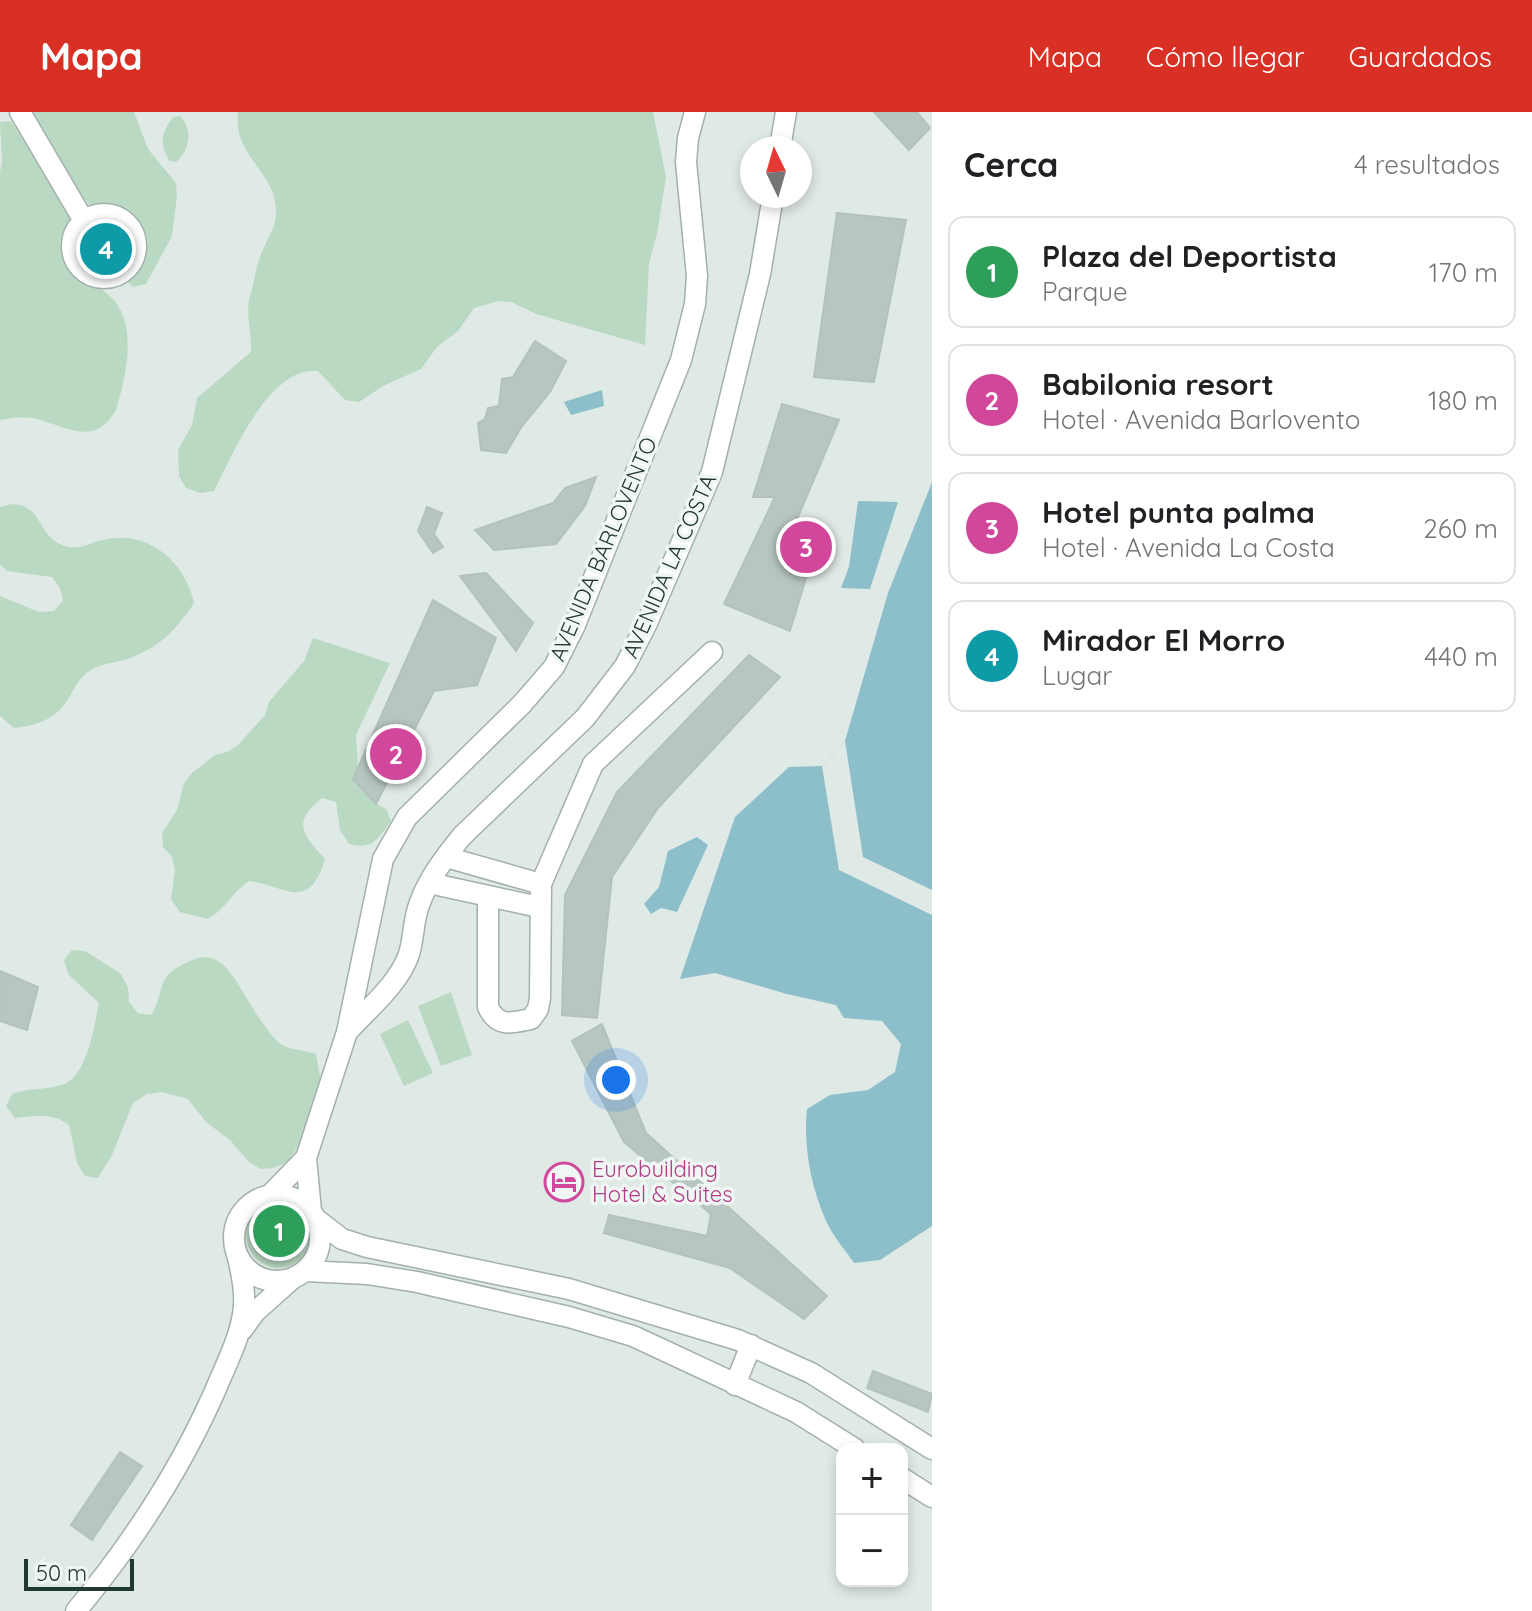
<!DOCTYPE html>
<html lang="es">
<meta charset="utf-8">
<style>
body{margin:0;font-family:Quicksand,sans-serif;background:#f2f2f2;color:#202124}
.controls{position:absolute;right:24px;bottom:24px;display:grid;overflow:hidden;border-radius:16px;box-shadow:0 4px 12px #0003}
.controls button{width:72px;height:72px;display:grid;place-items:center;padding:0;border:0;border-bottom:2px solid #e0e0e0;background:#fff;color:#202124;font:40px sans-serif}
.compass{position:absolute;left:740px;top:24px;width:72px;height:72px;border-radius:50%;background:#fff;box-shadow:0 4px 12px #0003;rotate:355deg}
.scale{position:absolute;left:24px;bottom:20px;width:110px;box-sizing:border-box;padding-left:8px;border:4px solid #223832;border-top:0;font-size:22px;line-height:28px;white-space:nowrap;color:#223832;-webkit-text-stroke:6px #eff6f3;paint-order:stroke}
.you{position:absolute;left:616px;top:968px;width:28px;height:28px;margin:-20px;border:6px solid #fff;border-radius:50%;background:#1a73e8;box-shadow:0 0 0 12px #1a73e833}
.badge{display:grid;place-items:center;width:52px;height:52px;border-radius:50%;background:#d93025;color:#fff;font-size:26px;font-weight:700}
.pin{position:absolute;translate:-50% -50%;border:4px solid #fff;box-shadow:0 2px 8px #0006}
.list{margin:0;padding:0;list-style:none}
h2{display:flex;justify-content:space-between;align-items:center;height:104px;margin:0;padding:0 32px;font-size:34px}
h2 small{font-size:26px;font-weight:400;color:#757577}
.list li{display:grid;grid-template-columns:52px 1fr auto;gap:24px;align-items:center;box-sizing:border-box;height:112px;margin:0 16px 16px;padding:0 16px;border:2px solid #e0e0e0;border-radius:16px}
.list b{display:block;font-size:30px;white-space:nowrap}
.list p{margin:0;font-size:26px;white-space:nowrap;color:#757577}
.list em{font-size:26px;font-style:normal;color:#757577}
.map{position:relative;flex:none;width:932px;height:1499px;overflow:hidden}
header{display:flex;align-items:center;gap:48px;box-sizing:border-box;height:112px;padding:0 40px;background:#d93025;color:#fff}
header strong{font-size:38px}
nav{display:flex;gap:44px;margin-inline-start:auto;font-size:28px}
main{display:flex}
aside{flex:1;background:#fff}
.map>svg:first-child{display:block}
</style>
<header>
<strong>Mapa</strong>
<nav><a>Mapa</a><a>Cómo llegar</a><a>Guardados</a></nav>
</header>
<main>
<div class="map">
<svg width="932" height="1499" viewBox="0 0 932 1499">
<rect width="100%" height="100%" fill="#dfe9e5"/>
<path fill="#bad9c3" d="M 28,0 L 134,0 L 148,37 L 176,71 L 177,84 L 172,124 L 146,172 L 133,175 L 124,166 C 131,153 139,138 132,124 C 124,107 99,103 87,90 C 62,64 46,31 28,0 Z
M 238,0 L 653,0 L 666,65 L 657,122 L 649,151 L 645,233 L 536,202 L 511,190 L 499,189 L 474,196 L 458,219 L 437,235 L 421,257 L 383,274 L 359,290 L 345,288 L 318,259 C 269,254 233,342 214,379 L 200,381 L 186,376 L 179,364 L 178,338 L 192,313 L 197,286 L 251,240 C 252,222 245,202 250,184 C 254,171 256,155 261,142 C 267,127 278,113 276,96 C 274,59 232,42 238,0 Z
M 180,4 C 193,16 190,39 176,50 L 170,49 C 158,32 162,20 173,5 Z
M 11,9 L 70,101 C 73,117 64,135 70,150 C 77,167 88,169 102,178 C 141,202 127,261 116,298 C 93,338 65,312 32,306 C 21,304 10,306 0,308 L 0,60 L 2,50 L 0,10 Z
M 12,392 C 44,394 36,422 62,433 C 78,440 88,431 103,428 C 147,417 185,449 194,491 C 177,517 160,535 130,546 C 116,551 100,551 89,559 C 80,565 75,575 70,584 C 57,607 39,613 14,616 L 0,604 L 0,484 L 39,500 L 54,499 L 63,489 L 60,476 L 52,465 L 7,459 L 0,453 L 0,395 Z
M 313,526 L 390,551 L 356,623 L 359,670 L 375,691 L 386,697 L 391,709 C 377,727 374,738 349,732 L 340,718 L 336,690 L 322,686 C 291,710 303,723 325,747 C 309,801 285,774 249,769 C 232,780 225,798 208,807 L 180,800 L 171,787 L 175,759 L 172,745 L 163,735 L 162,721 L 177,698 L 184,671 L 192,661 L 215,643 L 227,640 L 238,633 L 265,603 L 269,590 L 304,549 Z
M 72,838 L 85,839 L 121,862 L 128,876 L 129,890 L 138,901 L 151,903 C 160,891 159,875 167,864 C 173,857 180,854 188,850 C 219,833 234,865 247,887 C 255,900 265,916 276,928 C 286,939 302,937 316,942 L 321,970 L 305,1026 L 287,1050 L 274,1056 L 260,1057 L 248,1049 L 230,1028 L 206,1010 L 188,987 L 162,980 L 147,982 L 133,991 L 112,1043 L 98,1066 L 85,1064 L 77,1051 L 69,1013 C 51,1000 36,1004 15,1006 L 6,994 L 12,982 C 28,976 45,978 61,973 C 87,967 94,914 99,891 L 68,862 L 64,848 Z
M 451,880 L 472,943 L 441,954 L 418,894 Z
M 408,908 L 433,961 L 404,974 L 380,922 Z
M246 1123a33 33 0 1 1 66 0a33 33 0 1 1-66 0Z"/>
<path fill="#8cbfca" d="M 602,278 L 604,294 L 571,303 L 564,290 Z
M 932,370 L 932,1114 L 880,1148 L 854,1151 C 845,1138 833,1124 826,1109 C 811,1075 803,1034 807,997 L 830,983 L 868,978 L 895,960 L 901,932 L 882,909 L 844,906 L 836,893 L 787,882 L 715,861 L 680,867 L 735,705 L 789,655 L 822,654 L 845,629 L 888,481 Z
M 858,389 L 898,390 L 870,477 L 841,476 L 849,455 Z
M 697,725 L 708,733 L 677,800 L 661,796 L 651,802 L 644,792 L 659,775 L 668,739 Z"/>
<path fill="#dfe9e5" d="M 845,629 L 863,745 L 932,778 L 932,803 L 839,758 L 822,654 Z"/>
<path fill="#b8c6c1" stroke="#b3c2bc" stroke-width="2" d="M 874,0 L 917,0 L 930,16 L 909,38 Z
M 837,101 L 906,108 L 874,270 L 814,265 Z
M 535,229 L 566,249 L 550,280 L 522,314 L 506,341 L 481,338 L 478,311 L 485,307 L 488,296 L 499,294 L 502,267 L 513,265 Z
M 782,292 L 839,308 L 795,412 L 819,423 L 790,519 L 724,492 L 775,385 L 753,385 Z
M 596,365 L 585,394 L 556,432 L 494,438 L 475,418 L 553,391 L 565,376 Z
M 427,395 L 442,401 L 434,422 L 443,435 L 433,441 L 418,419 Z
M 486,461 L 533,511 L 516,539 L 460,464 Z
M 433,488 L 496,526 L 477,573 L 434,579 L 376,692 L 353,667 Z
M 749,543 L 780,565 L 658,696 L 612,765 L 597,906 L 562,903 L 565,783 L 617,680 Z
M 0,859 L 38,875 L 27,918 L 0,909 Z
M 602,912 L 646,1021 L 827,1184 L 804,1207 L 730,1156 L 604,1121 L 609,1103 L 707,1124 L 711,1102 L 624,1030 L 572,929 Z
M 873,1259 L 932,1282 L 928,1300 L 867,1276 Z
M 120,1340 L 142,1354 L 92,1428 L 71,1413 Z"/>
<g fill="none" stroke-linecap="round" stroke-linejoin="round">
<g stroke="#a3b0ac" stroke-width="23">
<path id="minor" d="M 20,0 L 84,109
M 780,36 L 786,0
M72 134a32 32 0 1 1 64 0a32 32 0 1 1-64 0Z
M 446,745 L 541,772
M 429,771 L 539,795
M 488,784 L 488,895 C 498,916 511,911 531,907 L 538,897 L 540,886 L 541,772 L 593,652 L 712,540
M 347,920 C 368,897 399,872 409,842 C 414,826 413,809 419,793 C 428,767 445,745 462,724 L 585,606 L 625,554 L 647,511 L 712,360 L 760,162 L 773,84
M234 1126a43 43 0 1 1 86 0a43 43 0 1 1-86 0Z
M 270,1083 L 306,1046
M 311,1099 L 306,1046 L 347,920 L 383,747 L 407,705 L 522,592 L 554,555 L 575,513 L 681,248 L 695,192 L 697,164 L 686,50 L 688,26 L 695,0
M 316,1107 L 342,1127 L 367,1135 L 569,1177 L 738,1228 L 811,1261 L 932,1337
M 305,1159 L 367,1162 L 417,1170 L 569,1205 L 633,1224 L 796,1300 L 855,1337
M 242,1218 L 255,1200 L 292,1167
M 735,1273 L 751,1233
M 902,1366 L 932,1385
M 76,1499 C 136,1427 185,1351 221,1265 C 231,1242 242,1219 244,1194 C 245,1177 242,1162 238,1146"/>
</g>
<use href="#minor" stroke="#fff" stroke-width="20"/>
</g>
<defs>
<g id="hotel-ring" transform="scale(2)"><circle r="9.5" fill="#eff6f3" stroke="#d1479c" stroke-width="1.5"/><path d="M-6-4.5h1.5V1H6V5H4.5V3h-9V5H-6ZM-4 0a1.8 1.8 0 1 1 3.6 0ZM.5 0V-2.5h3Q6-2.5 6 0Z" fill="#d1479c"/></g>
</defs>
<g fill-rule="evenodd">
<use href="#hotel-ring" x="564" y="1070"/>
</g>
<g text-anchor="middle" dominant-baseline="central" stroke-width="7" stroke-linejoin="round" paint-order="stroke">
<g font-size="22" fill="#223832" stroke="#eff6f3">
<text transform="translate(603 437) rotate(-67)">AVENIDA BARLOVENTO</text>
<text transform="translate(669 454) rotate(-66)">AVENIDA LA COSTA</text>
</g>
<g font-size="22" fill="#b23c85" stroke="#eff6f3" text-anchor="start">
<text x="592" y="1057">Eurobuilding<tspan x="592" dy="25">Hotel &amp; Suites</tspan></text>
</g>
</g>
</svg>
<div class="controls">
<button>+</button>
<button>−</button>
</div>
<svg class="compass" viewBox="-18 -18 36 36"><path d="M0-13l5 13h-10z" fill="#e53935"/><path d="M0 13l5-13h-10z" fill="#757577"/></svg>
<div class="scale">50 m</div>
<div class="you"></div>
<div class="pin badge" style="left:279px;top:1119px;background:#2e9e5b">1</div>
<div class="pin badge" style="left:396px;top:642px;background:#d1479c">2</div>
<div class="pin badge" style="left:806px;top:435px;background:#d1479c">3</div>
<div class="pin badge" style="left:106px;top:137px;background:#0f9aa8">4</div>
</div>
<aside>
<h2>Cerca<small>4 resultados</small></h2>
<ul class="list">
<li><span class="badge" style="background:#2e9e5b">1</span><div><b>Plaza del Deportista</b><p>Parque</p></div><em>170 m</em></li>
<li><span class="badge" style="background:#d1479c">2</span><div><b>Babilonia resort</b><p>Hotel · Avenida Barlovento</p></div><em>180 m</em></li>
<li><span class="badge" style="background:#d1479c">3</span><div><b>Hotel punta palma</b><p>Hotel · Avenida La Costa</p></div><em>260 m</em></li>
<li><span class="badge" style="background:#0f9aa8">4</span><div><b>Mirador El Morro</b><p>Lugar</p></div><em>440 m</em></li>
</ul>
</aside>
</main>
